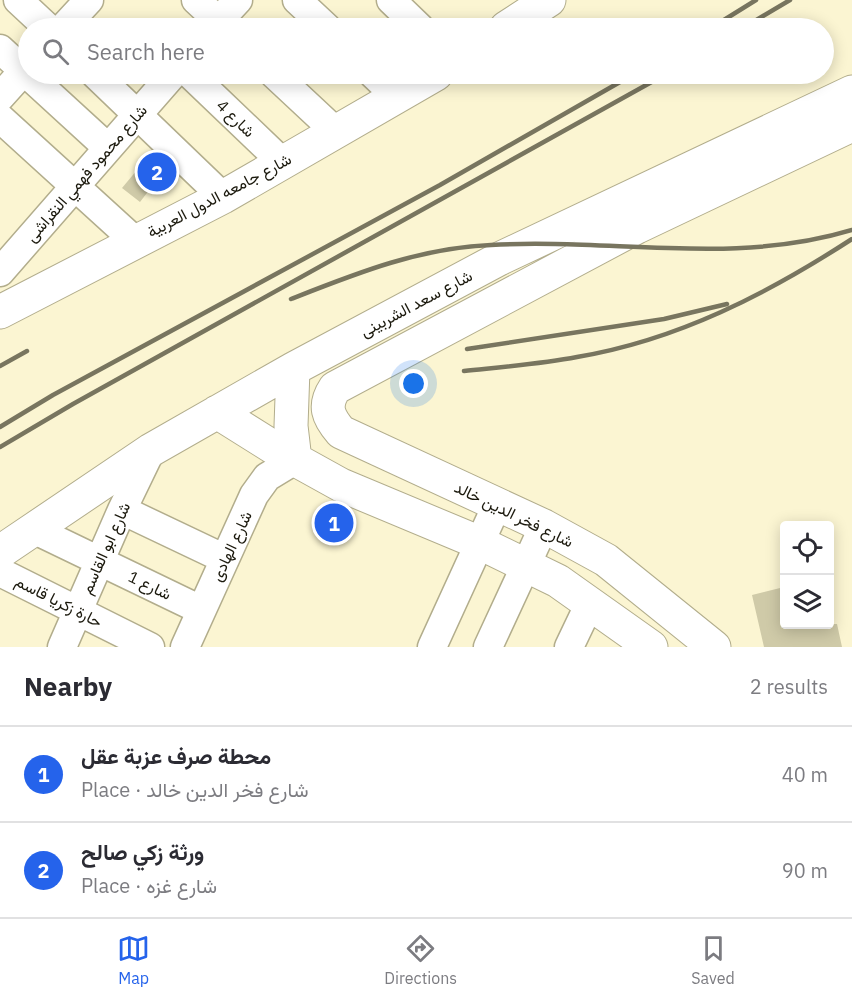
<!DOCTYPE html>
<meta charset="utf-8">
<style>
body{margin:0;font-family:"IBM Plex Sans",Vazirmatn,sans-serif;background:#f7f7f7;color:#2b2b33}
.controls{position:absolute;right:18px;bottom:18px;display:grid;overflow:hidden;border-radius:6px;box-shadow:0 3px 15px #0003}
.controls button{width:54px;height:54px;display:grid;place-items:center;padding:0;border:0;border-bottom:2px solid #e1e1e2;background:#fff;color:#2b2b33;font:30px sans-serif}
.you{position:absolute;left:414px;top:384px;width:21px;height:21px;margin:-15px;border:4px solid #fff;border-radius:50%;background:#1a73e8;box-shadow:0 0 0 9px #1a73e833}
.badge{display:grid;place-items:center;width:39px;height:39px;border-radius:50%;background:#2563eb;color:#fff;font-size:20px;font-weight:700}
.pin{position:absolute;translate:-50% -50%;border:3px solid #fff;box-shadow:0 2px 6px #0006}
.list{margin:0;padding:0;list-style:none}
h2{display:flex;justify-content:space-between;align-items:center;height:78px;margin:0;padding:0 24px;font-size:26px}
h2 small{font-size:20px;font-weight:400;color:#7c7c81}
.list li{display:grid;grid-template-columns:39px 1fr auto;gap:18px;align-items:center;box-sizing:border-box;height:96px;padding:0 24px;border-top:2px solid #e1e1e2}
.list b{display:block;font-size:22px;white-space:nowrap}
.list p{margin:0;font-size:20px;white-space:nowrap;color:#7c7c81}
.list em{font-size:20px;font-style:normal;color:#7c7c81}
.icon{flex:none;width:33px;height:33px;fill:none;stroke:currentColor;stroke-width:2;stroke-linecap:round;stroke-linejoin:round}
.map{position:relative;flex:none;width:852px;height:647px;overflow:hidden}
.search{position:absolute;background:#fff;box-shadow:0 3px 15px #0003;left:18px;right:18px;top:18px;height:66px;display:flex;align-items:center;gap:15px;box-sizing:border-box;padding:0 21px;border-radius:33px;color:#7c7c81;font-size:22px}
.sheet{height:270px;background:#fff}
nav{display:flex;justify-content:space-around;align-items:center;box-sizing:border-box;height:84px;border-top:2px solid #e1e1e2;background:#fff;font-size:16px;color:#7c7c81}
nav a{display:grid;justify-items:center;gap:3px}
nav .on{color:#2563eb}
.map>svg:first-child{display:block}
</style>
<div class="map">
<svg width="852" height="647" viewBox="0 0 852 647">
<rect width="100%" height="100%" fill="#fbf5d2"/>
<path fill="#cfcaa8" d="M 152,152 L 177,175 L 172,184 L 160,176 L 140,202 L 122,188 Z
M 324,505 L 348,519 L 342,537 L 320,527 Z
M 784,587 L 784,624 L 837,624 L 842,647 L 764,647 L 752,595 Z"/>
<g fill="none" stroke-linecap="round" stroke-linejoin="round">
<g stroke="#b2ad8c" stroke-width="31">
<path id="minor" d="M 18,0 L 48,28
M 196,0 L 226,28
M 297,0 L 327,28
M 391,0 L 420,28
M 63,28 L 89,0
M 212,28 L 238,0
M 0,49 L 108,148
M 95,74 L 223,197
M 190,74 L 282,162
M 274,74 L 335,131
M 373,74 L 396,96
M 0,97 L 28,66
M 0,118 L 135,241
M 0,272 L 173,74
M 122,510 L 225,559
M 33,529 L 201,610
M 0,572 L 150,647
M 62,647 L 122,510 L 151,450
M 185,647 L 254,495 L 267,477 L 295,460
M 432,647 L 497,505
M 488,647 L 544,526
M 569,647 L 590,603"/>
</g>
<g stroke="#b2ad8c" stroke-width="35">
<path id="major" d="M 506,28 L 549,0
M 0,312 L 223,197 L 436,74
M 293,369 L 291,426 L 295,460
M 217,412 L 276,449 L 341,485 L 480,543 L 558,581 L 651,647
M 0,552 L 151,450 L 293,369 L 499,259 L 852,92
M 714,647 L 606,560 L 544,526 L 341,432 C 328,417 323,406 335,388 L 637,227 L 852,125"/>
</g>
<use href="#minor" stroke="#fff" stroke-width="28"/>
<use href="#major" stroke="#fff" stroke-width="33"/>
<path stroke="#78755f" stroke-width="4.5" d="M 711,28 L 756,0
M 743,28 L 790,0
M 291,299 C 357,273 419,248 491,245 C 612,238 734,266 852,230
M 467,349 L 664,319 L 727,304
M 0,366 L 27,351
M 464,371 C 502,367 540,364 577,357 C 678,340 767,294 852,239
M 0,427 L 53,395 L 440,185 L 634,74
M 0,447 L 73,404 L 666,74"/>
</g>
<g text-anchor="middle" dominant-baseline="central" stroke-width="4.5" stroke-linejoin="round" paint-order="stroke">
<g font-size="16" fill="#1a180c" stroke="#fff">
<text transform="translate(236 118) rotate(44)">شارع 4</text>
<text transform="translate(86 173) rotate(-49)">شارع محمود فهمي النقراشى</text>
<text transform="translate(219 195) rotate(-28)">شارع جامعه الدول العربية</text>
<text transform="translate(416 303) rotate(-28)">شارع سعد الشربينى</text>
<text transform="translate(514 514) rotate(26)">شارع فخر الدين خالد</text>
<text transform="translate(231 546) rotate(-65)">شارع الهادى</text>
<text transform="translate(105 548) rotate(-66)">شارع ابو القاسم</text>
<text transform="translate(150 585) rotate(26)">شارع 1</text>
<text transform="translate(59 601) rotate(27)">حارة زكريا قاسم</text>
</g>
</g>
</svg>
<div class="controls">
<button><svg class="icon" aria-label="locate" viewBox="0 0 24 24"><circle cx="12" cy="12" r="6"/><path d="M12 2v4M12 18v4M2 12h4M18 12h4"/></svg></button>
<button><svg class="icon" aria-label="layers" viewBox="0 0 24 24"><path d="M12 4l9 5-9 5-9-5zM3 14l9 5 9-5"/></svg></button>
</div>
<div class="you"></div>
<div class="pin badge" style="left:334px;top:523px">1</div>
<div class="pin badge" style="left:157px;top:172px">2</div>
<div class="search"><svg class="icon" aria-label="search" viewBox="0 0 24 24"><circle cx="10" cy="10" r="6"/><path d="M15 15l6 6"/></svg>Search here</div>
</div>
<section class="sheet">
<h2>Nearby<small>2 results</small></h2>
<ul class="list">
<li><span class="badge">1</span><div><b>محطة صرف عزبة عقل</b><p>Place · شارع فخر الدين خالد</p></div><em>40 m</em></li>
<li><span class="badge">2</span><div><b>ورثة زكي صالح</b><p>Place · شارع غزه</p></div><em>90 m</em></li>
</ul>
</section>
<nav>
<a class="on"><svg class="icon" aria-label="map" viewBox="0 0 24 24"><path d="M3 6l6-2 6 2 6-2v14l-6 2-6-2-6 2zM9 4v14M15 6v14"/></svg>Map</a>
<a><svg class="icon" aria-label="directions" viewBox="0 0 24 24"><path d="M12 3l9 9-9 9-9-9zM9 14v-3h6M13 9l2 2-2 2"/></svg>Directions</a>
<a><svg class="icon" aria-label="saved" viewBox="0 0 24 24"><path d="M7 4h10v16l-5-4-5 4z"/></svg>Saved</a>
</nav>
